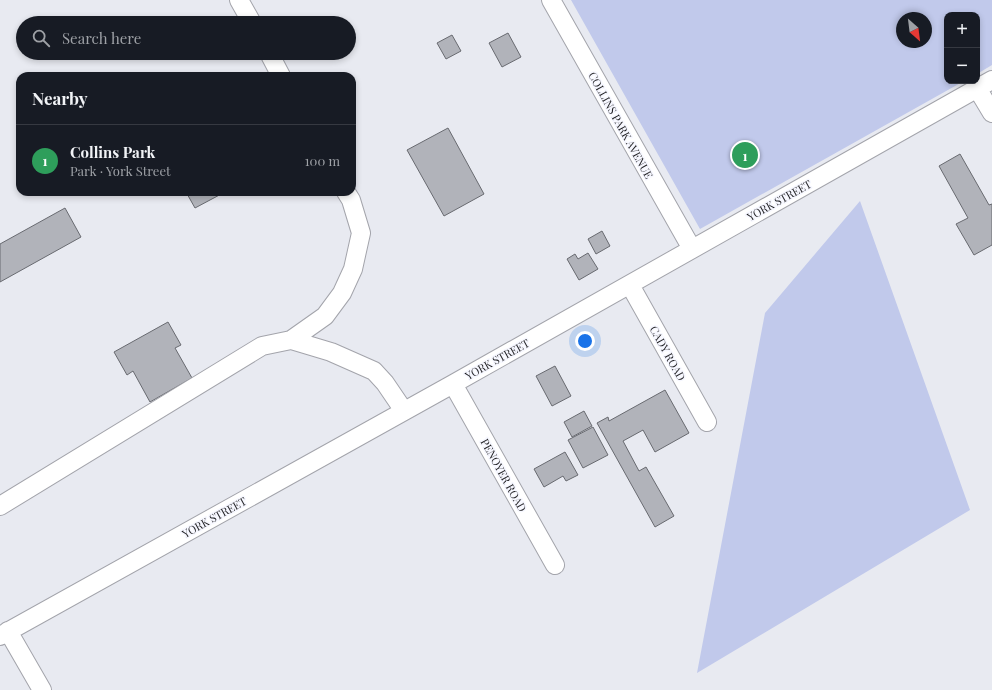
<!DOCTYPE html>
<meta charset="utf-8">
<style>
body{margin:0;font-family:"Playfair Display",serif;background:#20242c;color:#f1f3f6}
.controls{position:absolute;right:12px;top:12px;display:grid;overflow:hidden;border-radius:8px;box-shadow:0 2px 6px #0003}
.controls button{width:36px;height:36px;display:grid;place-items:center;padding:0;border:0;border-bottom:1px solid #363941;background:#171b24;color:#f1f3f6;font:20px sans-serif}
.compass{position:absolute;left:896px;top:12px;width:36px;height:36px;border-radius:50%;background:#171b24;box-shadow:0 2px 6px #0003;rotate:152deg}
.you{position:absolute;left:585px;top:341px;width:14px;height:14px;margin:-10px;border:3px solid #fff;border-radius:50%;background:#1a73e8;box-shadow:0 0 0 6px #1a73e833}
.badge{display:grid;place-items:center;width:26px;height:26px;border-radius:50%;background:#657f32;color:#fff;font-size:13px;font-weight:700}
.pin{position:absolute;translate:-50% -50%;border:2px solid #fff;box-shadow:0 1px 4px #0006}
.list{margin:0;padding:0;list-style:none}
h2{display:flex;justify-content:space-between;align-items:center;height:52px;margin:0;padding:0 16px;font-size:17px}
h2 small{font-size:13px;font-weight:400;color:#9ea1a6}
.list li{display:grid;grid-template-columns:26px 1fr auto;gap:12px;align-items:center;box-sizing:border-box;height:72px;padding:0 16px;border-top:1px solid #363941}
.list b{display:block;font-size:15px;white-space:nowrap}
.list p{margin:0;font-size:13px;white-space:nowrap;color:#9ea1a6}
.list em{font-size:13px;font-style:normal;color:#9ea1a6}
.icon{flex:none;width:22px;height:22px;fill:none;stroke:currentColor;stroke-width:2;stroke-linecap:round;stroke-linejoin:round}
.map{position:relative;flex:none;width:992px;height:690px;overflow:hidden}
.search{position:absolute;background:#171b24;box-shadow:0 2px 6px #0003;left:16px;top:16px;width:340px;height:44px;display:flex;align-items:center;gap:10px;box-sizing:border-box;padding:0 14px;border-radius:22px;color:#9ea1a6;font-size:15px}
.panel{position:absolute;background:#171b24;box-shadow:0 2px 6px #0003;left:16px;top:72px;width:340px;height:124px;border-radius:12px}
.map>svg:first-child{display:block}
</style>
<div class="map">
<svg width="992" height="690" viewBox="0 0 992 690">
<rect width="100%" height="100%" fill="#e8eaf1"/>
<path fill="#c1c9eb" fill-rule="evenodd" d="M 571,0 L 992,0 L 992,65 L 977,74 L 977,15 L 947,15 L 947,81 L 964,81 L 700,229 ZM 902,18 L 926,18 L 926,42 L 902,42 Z
M 860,201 L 970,510 L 697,673 L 765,313 Z"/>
<path fill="#b1b3ba" stroke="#686a70" d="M 508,33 L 521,57 L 502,67 L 489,43 Z
M 452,35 L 461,51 L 446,59 L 437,43 Z
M 448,128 L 484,194 L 444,216 L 407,150 Z
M 960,154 L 989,205 L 992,204 L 992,245 L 974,255 L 956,224 L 968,218 L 939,166 Z
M 186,192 L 225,192 L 195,208 Z
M 65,208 L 81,237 L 0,282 L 0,244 Z
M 602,231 L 610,246 L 596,254 L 588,239 Z
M 588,253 L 598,269 L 579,280 L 567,259 L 575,254 L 578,259 Z
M 168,322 L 181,345 L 175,348 L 192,378 L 150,402 L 133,371 L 127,375 L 114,352 Z
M 555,366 L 571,396 L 552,406 L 536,376 Z
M 665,390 L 689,433 L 655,452 L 643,430 L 623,441 L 639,471 L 646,467 L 674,516 L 655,527 L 597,423 L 608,417 L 609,421 Z
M 584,411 L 592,426 L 572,437 L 564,422 Z
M 593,427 L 608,455 L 583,468 L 568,440 Z
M 565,452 L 578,475 L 566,481 L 563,476 L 544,487 L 534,469 Z"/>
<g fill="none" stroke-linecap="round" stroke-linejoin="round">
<g stroke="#a3a4ab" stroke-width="20">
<path id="minor" d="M 239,0 L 252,23
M 551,0 L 692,249
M 269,53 L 281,76
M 977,88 L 992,113
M 630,285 L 707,422
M 291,340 L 325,316 L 342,293 L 353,269 L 361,233 L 351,200 L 346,192
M 453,384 L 555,565
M 0,506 L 262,346 L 291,340 L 331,352 L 374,371 L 385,383 L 404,411
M 8,631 L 42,690
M 0,636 L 453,384 L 992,80"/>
</g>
<use href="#minor" stroke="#fff" stroke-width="18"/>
</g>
<g text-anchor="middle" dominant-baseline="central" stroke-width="3" stroke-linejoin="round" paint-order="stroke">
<g font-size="11" fill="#1e1e21" stroke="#f6f7ff">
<text transform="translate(621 125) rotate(61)">COLLINS PARK AVENUE</text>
<text transform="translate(779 200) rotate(-29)">YORK STREET</text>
<text transform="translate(668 353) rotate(61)">CADY ROAD</text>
<text transform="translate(497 359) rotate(-29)">YORK STREET</text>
<text transform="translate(504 475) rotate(61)">PENOYER ROAD</text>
<text transform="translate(214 517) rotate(-29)">YORK STREET</text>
</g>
</g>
</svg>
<div class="controls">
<button>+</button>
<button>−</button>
</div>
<svg class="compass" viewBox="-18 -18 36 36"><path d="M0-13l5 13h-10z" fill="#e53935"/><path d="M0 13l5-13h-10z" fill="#9ea1a6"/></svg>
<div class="you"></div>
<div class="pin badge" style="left:745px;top:155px;background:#2e9e5b">1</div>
<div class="search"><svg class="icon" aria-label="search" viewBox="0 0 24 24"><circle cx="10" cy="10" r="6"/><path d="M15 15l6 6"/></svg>Search here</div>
<section class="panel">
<h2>Nearby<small></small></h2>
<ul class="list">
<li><span class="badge" style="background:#2e9e5b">1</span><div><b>Collins Park</b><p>Park · York Street</p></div><em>100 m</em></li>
</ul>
</section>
</div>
